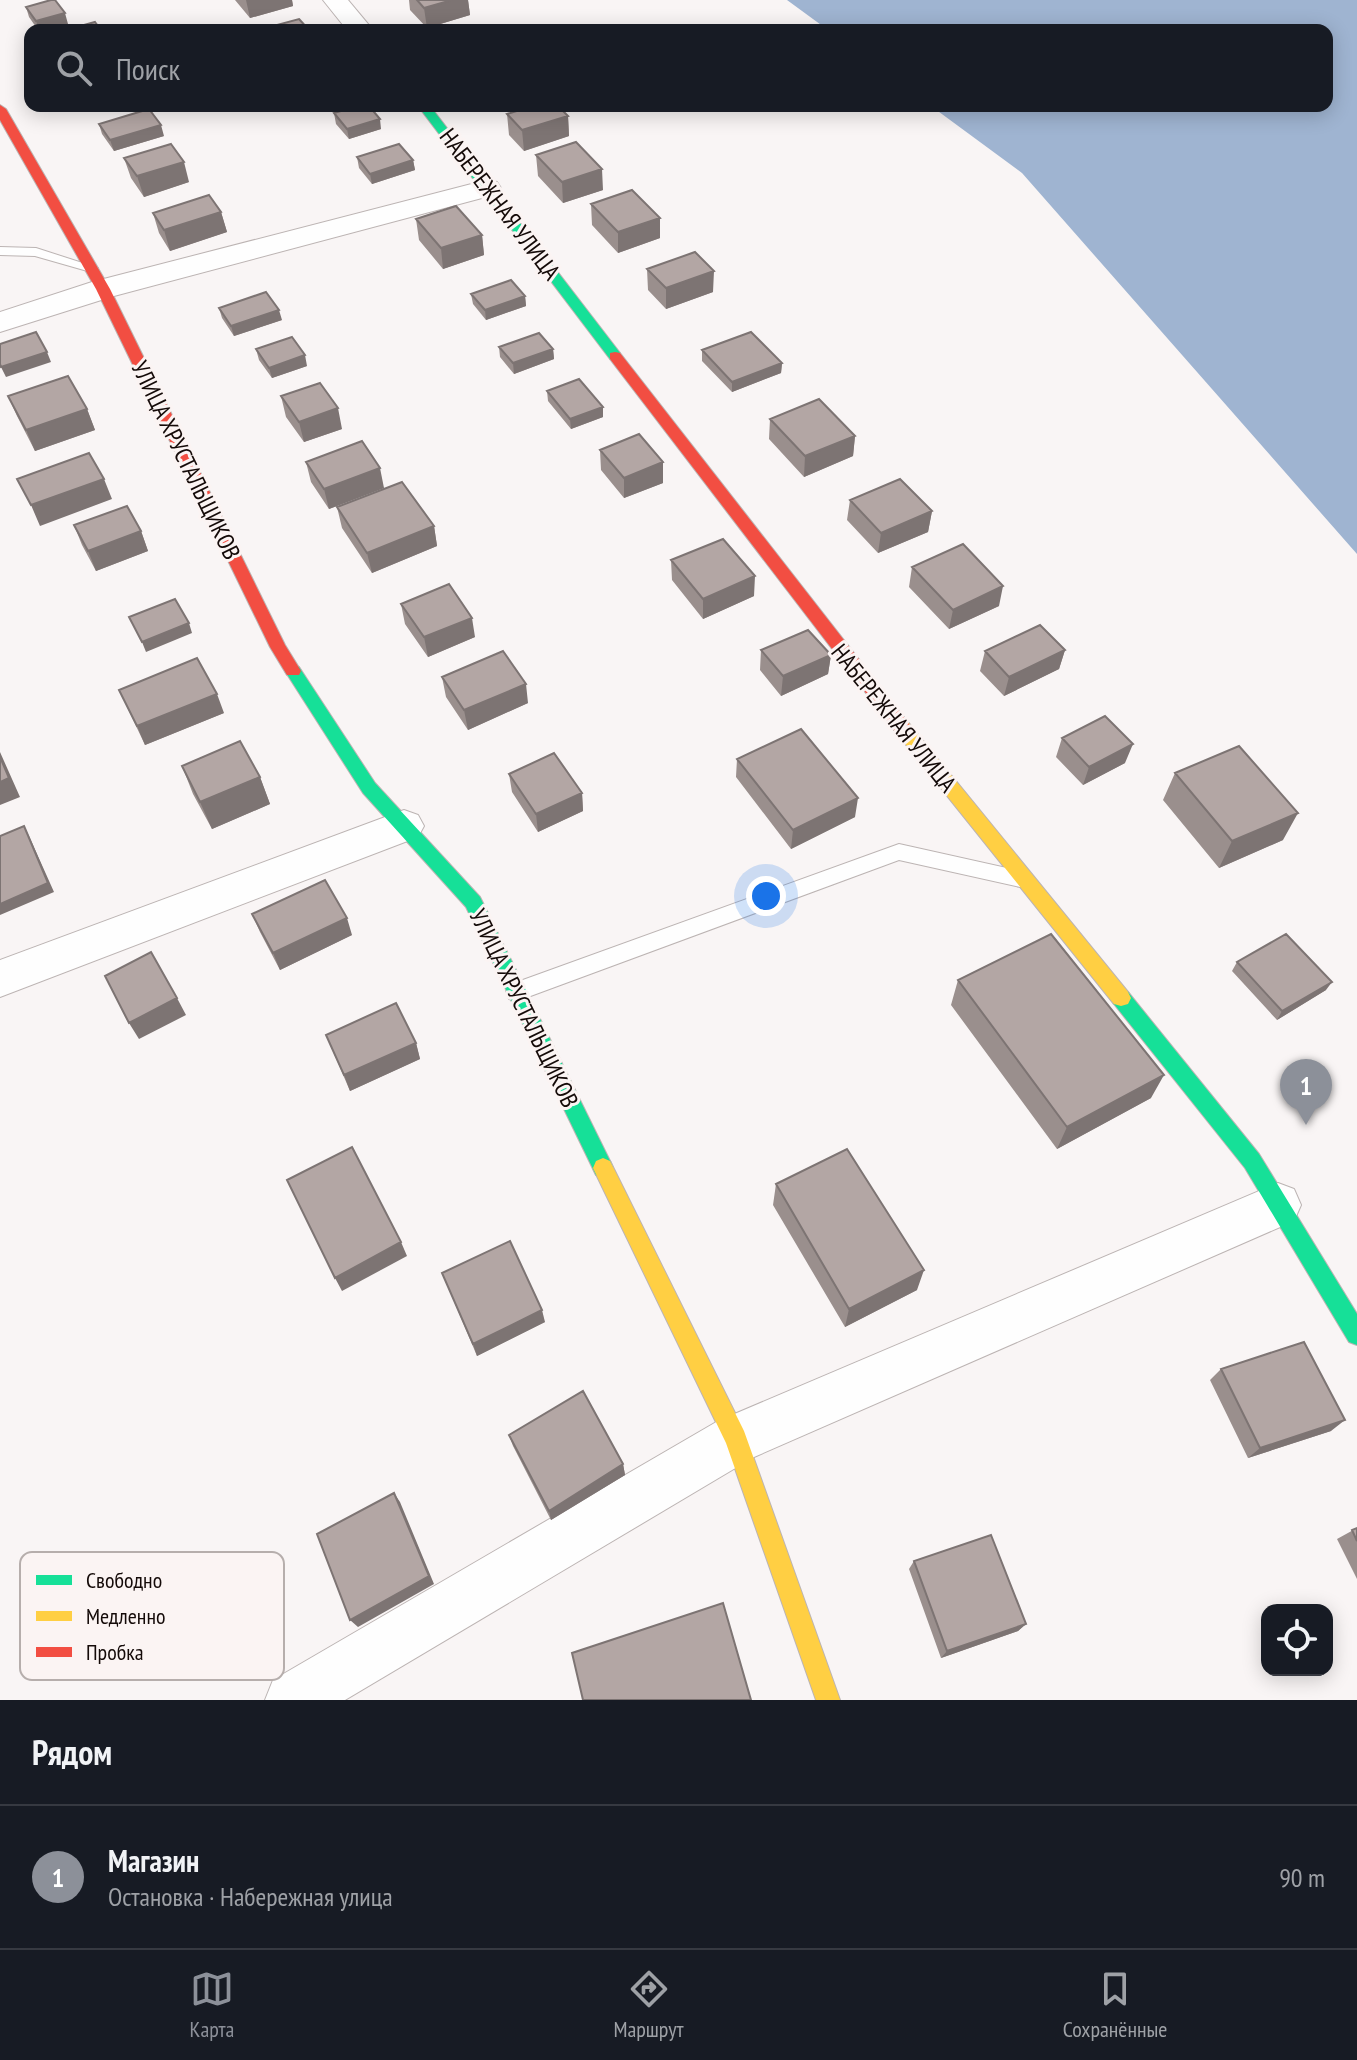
<!DOCTYPE html>
<html lang="ru">
<meta charset="utf-8">
<style>
body{margin:0;font-family:"PT Sans Narrow",sans-serif;background:#20242c;color:#f1f3f6}
.controls{position:absolute;right:24px;bottom:24px;display:grid;overflow:hidden;border-radius:16px;box-shadow:0 4px 20px #0003}
.controls button{width:72px;height:72px;display:grid;place-items:center;padding:0;border:0;border-bottom:2px solid #363941;background:#171b24;color:#f1f3f6;font:40px sans-serif}
.you{position:absolute;left:766px;top:896px;width:28px;height:28px;margin:-20px;border:6px solid #fff;border-radius:50%;background:#1a73e8;box-shadow:0 0 0 12px #1a73e833}
.badge{display:grid;place-items:center;width:52px;height:52px;border-radius:50%;background:#8c9099;color:#fff;font-size:26px;font-weight:700}
.pin{position:absolute;translate:-50% -66px;filter:drop-shadow(0 2px 4px #0008)}
.pin::after{content:'';position:absolute;top:42px;width:28px;height:24px;background:inherit;clip-path:polygon(0 0,100% 0,50% 100%)}
.list{margin:0;padding:0;list-style:none}
h2{display:flex;justify-content:space-between;align-items:center;height:104px;margin:0;padding:0 32px;font-size:34px}
h2 small{font-size:26px;font-weight:400;color:#9ea1a6}
.list li{display:grid;grid-template-columns:52px 1fr auto;gap:24px;align-items:center;box-sizing:border-box;height:144px;padding:0 32px;border-top:2px solid #363941}
.list b{display:block;font-size:30px;white-space:nowrap}
.list p{margin:0;font-size:26px;white-space:nowrap;color:#9ea1a6}
.list em{font-size:26px;font-style:normal;color:#9ea1a6}
.icon{flex:none;width:44px;height:44px;fill:none;stroke:currentColor;stroke-width:2;stroke-linecap:round;stroke-linejoin:round}
.map{position:relative;flex:none;width:1357px;height:1700px;overflow:hidden}
.search{position:absolute;background:#171b24;box-shadow:0 4px 20px #0003;left:24px;right:24px;top:24px;height:88px;display:flex;align-items:center;gap:20px;box-sizing:border-box;padding:0 28px;border-radius:16px;color:#9ea1a6;font-size:30px}
.sheet{height:248px;background:#171b24}
nav{display:flex;justify-content:space-around;align-items:center;box-sizing:border-box;height:112px;border-top:2px solid #363941;background:#171b24;font-size:22px;color:#9ea1a6}
nav a{display:grid;justify-items:center;gap:4px}
nav .on{color:#8c9099}
.map>svg:first-child{display:block}
</style>
<div class="map">
<svg width="1357" height="1700" viewBox="0 0 1357 1700">
<rect width="100%" height="100%" fill="#f9f5f5"/>
<path fill="#9fb4d1" d="M 787,0 L 1357,0 L 1357,554 L 1022,173 L 931,106 L 1327,106 L 1327,30 L 828,30 Z"/>
<g fill="none" stroke-linecap="round" stroke-linejoin="round">
<g stroke="#bcb4b3" stroke-width="2">
<path id="lane" d="M 0,247 L 36,248 L 98,268 L 91,272 L 35,256 L 0,255 Z
M 899,844 L 1020,871 L 1027,873 L 1030,879 L 1027,885 L 1020,887 L 899,860 L 517,1001 L 509,999 L 506,992 L 509,985 Z"/>
</g>
<g stroke="#bcb4b3" stroke-width="2">
<path id="street" d="M 323,0 L 348,0 L 373,30 L 347,30 Z
M 487,180 L 497,182 L 501,188 L 497,194 L 114,296 L 0,332 L 0,312 L 92,282 Z
M 404,810 L 418,815 L 424,826 L 418,837 L 0,997 L 0,960 Z
M 1278,1183 L 1294,1189 L 1301,1205 L 1294,1221 L 754,1457 L 345,1700 L 265,1700 L 273,1680 L 718,1421 Z"/>
</g>
<g stroke="#bcb4b3" stroke-width="2">
<path id="fast" d="M 418,106 L 430,106 L 620,353 L 620,359 L 610,359 Z
M 293,665 L 299,667 L 375,783 L 480,897 L 610,1161 L 613,1168 L 610,1175 L 603,1178 L 596,1175 L 466,907 L 363,793 L 285,671 Z
M 1121,990 L 1128,992 L 1259,1154 L 1357,1314 L 1357,1345 L 1349,1342 L 1245,1168 L 1114,1004 L 1111,998 L 1114,992 Z"/>
</g>
<g stroke="#bcb4b3" stroke-width="2">
<path id="slow" d="M 901,719 L 907,721 L 1128,992 L 1131,998 L 1128,1004 L 1121,1006 L 1114,1004 L 895,731 L 892,726 L 895,721 Z
M 603,1158 L 610,1161 L 744,1431 L 840,1700 L 816,1700 L 726,1443 L 593,1168 L 596,1161 Z"/>
</g>
<g stroke="#bcb4b3" stroke-width="2">
<path id="jam" d="M 0,105 L 6,109 L 110,289 L 285,645 L 301,671 L 299,675 L 287,675 L 270,647 L 96,289 L 0,120 Z
M 615,352 L 620,353 L 907,721 L 910,726 L 907,731 L 895,731 L 610,359 L 610,353 Z"/>
</g>
<use href="#lane" fill="#fefefe" fill-rule="evenodd"/>
<use href="#street" fill="#fefefe" fill-rule="evenodd"/>
<use href="#fast" fill="#16e098" fill-rule="evenodd"/>
<use href="#slow" fill="#ffcf43" fill-rule="evenodd"/>
<use href="#jam" fill="#f24e42" fill-rule="evenodd"/>
</g>
<path fill="#9a8f8d" d="M 235,0 L 292,0 L 293,6 L 250,18 Z
M 409,0 L 468,0 L 470,15 L 427,28 L 410,10 Z
M 26,7 L 68,24 L 44,30 L 38,30 L 29,17 Z
M 334,113 L 381,129 L 349,139 L 336,124 Z
M 507,114 L 568,116 L 569,136 L 524,151 L 509,135 Z
M 99,124 L 164,136 L 114,151 L 102,134 Z
M 536,155 L 603,190 L 563,203 L 538,176 Z
M 357,157 L 413,160 L 415,170 L 372,184 L 359,168 Z
M 124,158 L 189,182 L 144,197 L 131,178 Z
M 591,204 L 660,218 L 660,238 L 618,253 L 592,225 Z
M 221,212 L 227,232 L 170,251 L 159,233 L 153,213 Z
M 416,219 L 482,235 L 484,255 L 443,269 L 419,240 Z
M 647,269 L 713,292 L 666,309 L 648,290 Z
M 471,294 L 525,296 L 526,306 L 486,320 L 473,304 Z
M 219,308 L 282,320 L 234,336 L 222,318 Z
M 499,347 L 553,349 L 554,359 L 514,374 L 500,357 Z
M 256,349 L 307,366 L 272,378 L 259,360 Z
M 702,350 L 782,363 L 781,373 L 732,392 L 702,361 Z
M 547,391 L 603,407 L 603,417 L 571,429 L 548,401 Z
M 8,396 L 87,409 L 95,430 L 35,451 L 17,416 Z
M 281,396 L 342,429 L 304,442 L 286,417 Z
M 770,419 L 855,436 L 853,456 L 804,477 L 769,439 Z
M 600,450 L 663,462 L 663,483 L 624,498 L 601,470 Z
M 306,462 L 384,488 L 329,509 L 311,482 Z
M 850,500 L 932,511 L 928,532 L 878,553 L 847,520 Z
M 337,507 L 434,526 L 437,546 L 372,573 L 342,528 Z
M 74,525 L 141,531 L 148,551 L 96,571 L 82,545 Z
M 671,560 L 754,596 L 703,619 L 672,580 Z
M 912,567 L 999,606 L 949,629 L 909,587 Z
M 401,604 L 475,637 L 428,657 L 405,624 Z
M 761,650 L 831,655 L 828,674 L 781,696 L 760,670 Z
M 1065,650 L 1059,669 L 1004,696 L 980,671 L 985,651 Z
M 442,677 L 528,703 L 468,730 L 446,697 Z
M 119,690 L 224,713 L 145,745 Z
M 1062,738 L 1125,763 L 1083,785 L 1056,757 Z
M 737,759 L 855,817 L 791,849 L 736,777 Z
M 182,766 L 260,777 L 270,804 L 212,829 L 193,794 Z
M 1175,773 L 1283,840 L 1219,868 L 1163,800 Z
M 509,774 L 582,793 L 583,811 L 538,832 L 512,792 Z
M 252,914 L 352,935 L 280,970 L 260,932 Z
M 1237,962 L 1326,990 L 1277,1020 L 1232,971 Z
M 958,980 L 1151,1098 L 1057,1149 L 951,1005 Z
M 326,1035 L 416,1043 L 420,1059 L 350,1091 Z
M 776,1184 L 917,1290 L 845,1327 L 773,1205 Z
M 442,1273 L 545,1322 L 477,1356 Z
M 1221,1369 L 1331,1431 L 1248,1458 L 1210,1380 Z
M 509,1435 L 623,1464 L 625,1475 L 551,1520 L 513,1446 Z
M 1357,1528 L 1357,1579 L 1337,1539 Z
M 914,1561 L 1026,1624 L 1018,1631 L 941,1658 L 909,1569 Z"/>
<path fill="#7d7473" d="M 246,0 L 292,0 L 293,6 L 250,18 Z
M 452,0 L 468,0 L 470,15 L 427,28 L 424,8 Z
M 65,13 L 68,24 L 44,30 L 39,30 L 36,21 Z
M 568,116 L 569,136 L 524,151 L 522,130 Z
M 380,119 L 381,129 L 349,139 L 347,129 Z
M 161,125 L 164,136 L 114,151 L 110,140 Z
M 413,160 L 415,170 L 372,184 L 370,174 Z
M 184,162 L 189,182 L 144,197 L 137,176 Z
M 602,169 L 603,190 L 563,203 L 562,182 Z
M 221,212 L 227,232 L 170,251 L 164,230 Z
M 660,218 L 660,238 L 618,253 L 618,232 Z
M 482,235 L 484,255 L 443,269 L 441,248 Z
M 714,271 L 713,292 L 666,309 L 666,288 Z
M 525,296 L 526,306 L 486,320 L 485,310 Z
M 279,310 L 282,320 L 234,336 L 231,326 Z
M 553,349 L 554,359 L 514,374 L 513,363 Z
M 47,352 L 51,362 L 6,377 L 1,367 Z
M 305,355 L 307,366 L 272,378 L 269,368 Z
M 782,363 L 781,373 L 732,392 L 732,382 Z
M 603,407 L 603,417 L 571,429 L 570,419 Z
M 338,408 L 342,429 L 304,442 L 299,422 Z
M 87,409 L 95,430 L 35,451 L 26,430 Z
M 855,436 L 853,456 L 804,477 L 805,456 Z
M 663,462 L 663,483 L 624,498 L 624,478 Z
M 380,468 L 384,488 L 329,509 L 324,489 Z
M 104,479 L 112,499 L 40,526 L 31,505 Z
M 932,511 L 928,532 L 878,553 L 881,533 Z
M 434,526 L 437,546 L 372,573 L 367,553 Z
M 141,531 L 148,551 L 96,571 L 88,551 Z
M 755,576 L 754,596 L 703,619 L 703,599 Z
M 1003,586 L 999,606 L 949,629 L 953,610 Z
M 472,618 L 475,637 L 428,657 L 424,637 Z
M 189,623 L 192,633 L 146,652 L 142,642 Z
M 1065,650 L 1059,669 L 1004,696 L 1009,677 Z
M 831,655 L 828,674 L 781,696 L 783,676 Z
M 526,684 L 528,703 L 468,730 L 464,710 Z
M 217,694 L 224,713 L 145,745 L 137,726 Z
M 1133,744 L 1125,763 L 1083,785 L 1089,767 Z
M 0,752 L 20,797 L 0,805 Z
M 260,777 L 270,804 L 212,829 L 200,802 Z
M 582,793 L 583,811 L 538,832 L 536,814 Z
M 858,798 L 855,817 L 791,849 L 793,830 Z
M 1298,813 L 1283,840 L 1219,868 L 1232,841 Z
M 24,826 L 29,836 L 54,892 L 0,915 L 0,904 Z
M 347,918 L 352,935 L 280,970 L 273,953 Z
M 1332,982 L 1326,990 L 1277,1020 L 1282,1011 Z
M 177,998 L 186,1015 L 139,1039 L 129,1023 Z
M 416,1043 L 420,1059 L 350,1091 L 344,1075 Z
M 1164,1075 L 1151,1098 L 1057,1149 L 1067,1127 Z
M 401,1242 L 407,1256 L 342,1291 L 335,1278 Z
M 924,1270 L 917,1290 L 845,1327 L 849,1309 Z
M 542,1310 L 545,1322 L 477,1356 L 473,1344 Z
M 1345,1420 L 1331,1431 L 1248,1458 L 1260,1448 Z
M 623,1464 L 625,1475 L 551,1520 L 549,1511 Z
M 394,1493 L 400,1502 L 434,1584 L 358,1627 L 350,1620 Z
M 1026,1624 L 1018,1631 L 941,1658 L 947,1651 Z"/>
<path fill="#b3a6a4" stroke="#7d7473" stroke-width="2" d="M 51,0 L 55,0 L 65,13 L 36,21 L 26,7 Z
M 417,0 L 452,0 L 424,8 Z
M 299,19 L 309,30 L 263,30 L 262,29 Z
M 95,22 L 101,30 L 66,30 Z
M 358,106 L 369,106 L 380,119 L 347,129 L 334,113 Z
M 533,106 L 558,106 L 568,116 L 522,130 L 507,114 Z
M 149,109 L 161,125 L 110,140 L 99,124 Z
M 576,142 L 602,169 L 562,182 L 536,155 Z
M 171,144 L 184,162 L 137,176 L 124,158 Z
M 399,144 L 413,160 L 370,174 L 357,157 Z
M 632,190 L 660,218 L 618,232 L 591,204 Z
M 209,195 L 221,212 L 164,230 L 153,213 Z
M 456,206 L 482,235 L 441,248 L 416,219 Z
M 695,252 L 714,271 L 666,288 L 647,269 Z
M 511,280 L 525,296 L 485,310 L 471,294 Z
M 266,292 L 279,310 L 231,326 L 219,308 Z
M 36,332 L 47,352 L 1,367 L 0,364 L 0,344 Z
M 751,332 L 782,363 L 732,382 L 702,350 Z
M 539,333 L 553,349 L 513,363 L 499,347 Z
M 292,337 L 305,355 L 269,368 L 256,349 Z
M 68,376 L 87,409 L 26,430 L 8,396 Z
M 579,379 L 603,407 L 570,419 L 547,391 Z
M 320,383 L 338,408 L 299,422 L 281,396 Z
M 819,399 L 855,436 L 805,456 L 770,419 Z
M 639,434 L 663,462 L 624,478 L 600,450 Z
M 362,441 L 380,468 L 324,489 L 306,462 Z
M 89,453 L 104,479 L 31,505 L 17,479 Z
M 900,479 L 932,511 L 881,533 L 850,500 Z
M 402,482 L 434,526 L 367,553 L 337,507 Z
M 127,506 L 141,531 L 88,551 L 74,525 Z
M 723,539 L 755,576 L 703,599 L 671,560 Z
M 963,544 L 1003,586 L 953,610 L 912,567 Z
M 449,584 L 472,618 L 424,637 L 401,604 Z
M 175,599 L 189,623 L 142,642 L 129,617 Z
M 1040,625 L 1065,650 L 1009,677 L 985,651 Z
M 808,630 L 831,655 L 783,676 L 761,650 Z
M 503,651 L 526,684 L 464,710 L 442,677 Z
M 197,658 L 217,694 L 137,726 L 119,690 Z
M 1105,716 L 1133,744 L 1089,767 L 1062,738 Z
M 801,729 L 858,798 L 793,830 L 737,759 Z
M 240,741 L 260,777 L 200,802 L 182,766 Z
M 1239,746 L 1298,813 L 1232,841 L 1175,773 Z
M 554,753 L 582,793 L 536,814 L 509,774 Z
M 0,757 L 9,778 L 0,782 Z
M 24,826 L 48,883 L 0,904 L 0,836 Z
M 325,880 L 347,918 L 273,953 L 252,914 Z
M 1051,934 L 1164,1075 L 1067,1127 L 958,980 Z
M 1286,934 L 1332,982 L 1282,1011 L 1237,962 Z
M 151,952 L 177,998 L 129,1023 L 105,976 Z
M 396,1003 L 416,1043 L 344,1075 L 326,1035 Z
M 352,1147 L 401,1242 L 335,1278 L 287,1180 Z
M 847,1149 L 924,1270 L 849,1309 L 776,1184 Z
M 510,1241 L 542,1310 L 473,1344 L 442,1273 Z
M 1304,1342 L 1345,1420 L 1260,1448 L 1221,1369 Z
M 583,1391 L 623,1464 L 549,1511 L 509,1435 Z
M 394,1493 L 429,1576 L 350,1620 L 317,1534 Z
M 1357,1528 L 1357,1541 L 1352,1530 Z
M 991,1535 L 1026,1624 L 947,1651 L 914,1561 Z
M 723,1603 L 751,1700 L 583,1700 L 572,1653 Z"/>
<g text-anchor="middle" dominant-baseline="central" stroke-width="6" stroke-linejoin="round" paint-order="stroke">
<g font-size="24" fill="#140a08" stroke="#fbf4f3">
<text transform="translate(500 204) rotate(53)">НАБЕРЕЖНАЯ УЛИЦА</text>
<text transform="translate(186 460) rotate(64)">УЛИЦА ХРУСТАЛЬЩИКОВ</text>
<text transform="translate(894 718) rotate(51)">НАБЕРЕЖНАЯ УЛИЦА</text>
<text transform="translate(524 1008) rotate(64)">УЛИЦА ХРУСТАЛЬЩИКОВ</text>
</g>
</g>
<rect x="20" y="1552" width="264" height="128" rx="12" fill="#fbf4f3" stroke="#b6aeac" stroke-width="2"/>
<rect x="36" y="1575" width="36" height="10" fill="#16e098"/>
<rect x="36" y="1611" width="36" height="10" fill="#ffcf43"/>
<rect x="36" y="1647" width="36" height="10" fill="#f24e42"/>
<g font-size="22" fill="#140a08">
<text x="86" y="1588">Свободно</text>
<text x="86" y="1624">Медленно</text>
<text x="86" y="1660">Пробка</text>
</g>
</svg>
<div class="controls">
<button><svg class="icon" aria-label="locate" viewBox="0 0 24 24"><circle cx="12" cy="12" r="6"/><path d="M12 2v4M12 18v4M2 12h4M18 12h4"/></svg></button>
</div>
<div class="you"></div>
<div class="pin badge" style="left:1306px;top:1125px">1</div>
<div class="search"><svg class="icon" aria-label="search" viewBox="0 0 24 24"><circle cx="10" cy="10" r="6"/><path d="M15 15l6 6"/></svg>Поиск</div>
</div>
<section class="sheet">
<h2>Рядом<small></small></h2>
<ul class="list">
<li><span class="badge">1</span><div><b>Магазин</b><p>Остановка · Набережная улица</p></div><em>90 m</em></li>
</ul>
</section>
<nav>
<a class="on"><svg class="icon" aria-label="map" viewBox="0 0 24 24"><path d="M3 6l6-2 6 2 6-2v14l-6 2-6-2-6 2zM9 4v14M15 6v14"/></svg>Карта</a>
<a><svg class="icon" aria-label="directions" viewBox="0 0 24 24"><path d="M12 3l9 9-9 9-9-9zM9 14v-3h6M13 9l2 2-2 2"/></svg>Маршрут</a>
<a><svg class="icon" aria-label="saved" viewBox="0 0 24 24"><path d="M7 4h10v16l-5-4-5 4z"/></svg>Сохранённые</a>
</nav>
